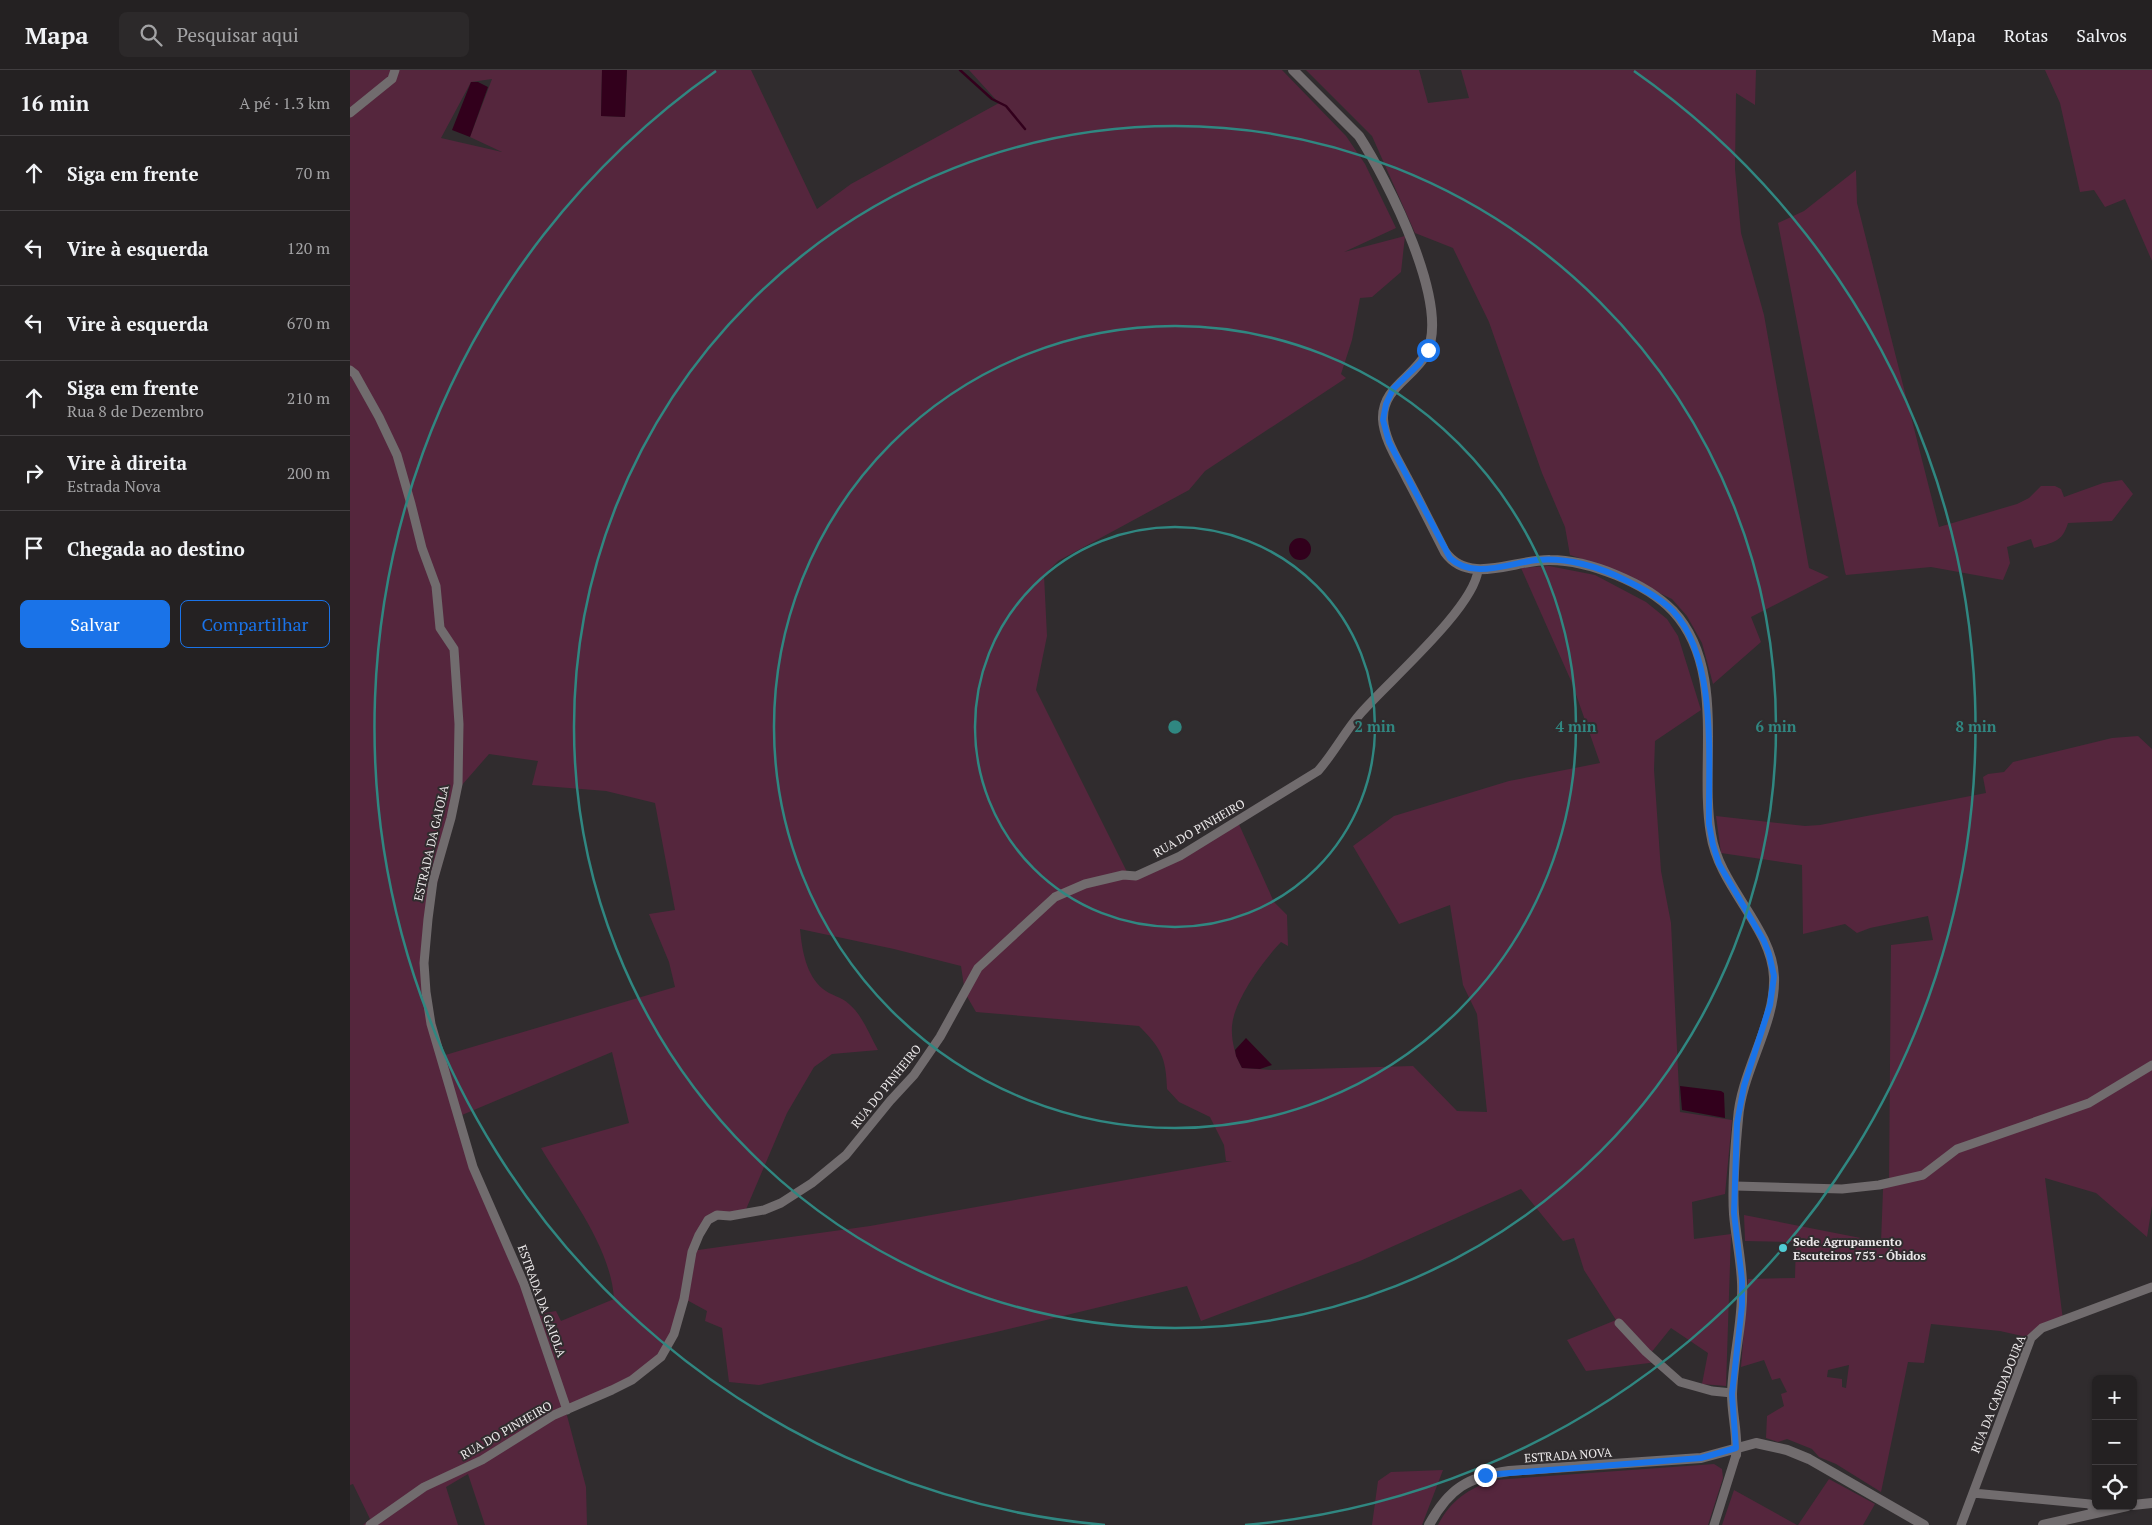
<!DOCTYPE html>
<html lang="pt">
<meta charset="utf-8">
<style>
body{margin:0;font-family:"PT Serif",serif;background:#2c292a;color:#f1f3f6}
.controls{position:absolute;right:15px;bottom:15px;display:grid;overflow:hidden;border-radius:8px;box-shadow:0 1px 4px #0004}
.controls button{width:45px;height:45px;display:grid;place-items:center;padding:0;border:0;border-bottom:1px solid #413e40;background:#242122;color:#f1f3f6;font:25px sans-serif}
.stop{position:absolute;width:15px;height:15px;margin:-11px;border:4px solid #1a73e8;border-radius:50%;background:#fff}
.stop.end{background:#1a73e8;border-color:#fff;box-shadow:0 1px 5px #0008}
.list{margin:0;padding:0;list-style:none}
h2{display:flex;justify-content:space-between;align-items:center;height:65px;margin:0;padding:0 20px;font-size:21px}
h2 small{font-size:16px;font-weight:400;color:#a3a3a5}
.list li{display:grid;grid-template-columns:32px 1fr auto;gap:15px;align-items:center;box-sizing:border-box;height:75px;padding:0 20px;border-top:1px solid #413e40}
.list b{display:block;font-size:19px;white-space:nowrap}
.list p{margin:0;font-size:16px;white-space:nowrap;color:#a3a3a5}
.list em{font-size:16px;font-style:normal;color:#a3a3a5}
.actions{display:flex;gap:10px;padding:15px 20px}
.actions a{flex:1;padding:11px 0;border:1px solid #1a73e8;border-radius:8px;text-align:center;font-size:18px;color:#1a73e8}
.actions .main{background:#1a73e8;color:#fff}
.icon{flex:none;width:28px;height:28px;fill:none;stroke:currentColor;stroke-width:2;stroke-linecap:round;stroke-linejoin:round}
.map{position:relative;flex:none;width:1802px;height:1455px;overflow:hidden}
header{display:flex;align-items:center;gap:30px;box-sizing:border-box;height:70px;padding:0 25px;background:#242122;border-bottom:1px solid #413e40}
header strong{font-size:24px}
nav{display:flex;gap:28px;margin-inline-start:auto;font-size:18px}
.search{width:350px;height:45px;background:#2c292a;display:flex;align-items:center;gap:12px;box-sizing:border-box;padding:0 18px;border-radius:8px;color:#a3a3a5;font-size:19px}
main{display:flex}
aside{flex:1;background:#242122}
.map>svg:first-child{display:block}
</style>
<header>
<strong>Mapa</strong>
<div class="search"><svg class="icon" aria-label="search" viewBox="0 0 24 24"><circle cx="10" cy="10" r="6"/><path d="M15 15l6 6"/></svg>Pesquisar aqui</div>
<nav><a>Mapa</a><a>Rotas</a><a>Salvos</a></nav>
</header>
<main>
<aside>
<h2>16 min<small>A pé · 1.3 km</small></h2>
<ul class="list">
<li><svg class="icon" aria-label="ahead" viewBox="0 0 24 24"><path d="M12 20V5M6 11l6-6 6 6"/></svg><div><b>Siga em frente</b></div><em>70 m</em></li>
<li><svg class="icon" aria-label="left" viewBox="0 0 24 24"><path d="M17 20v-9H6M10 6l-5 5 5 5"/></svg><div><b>Vire à esquerda</b></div><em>120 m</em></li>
<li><svg class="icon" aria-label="left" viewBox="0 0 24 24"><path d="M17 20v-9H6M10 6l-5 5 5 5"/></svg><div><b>Vire à esquerda</b></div><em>670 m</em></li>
<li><svg class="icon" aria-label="ahead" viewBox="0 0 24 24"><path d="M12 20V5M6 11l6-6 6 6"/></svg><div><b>Siga em frente</b><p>Rua 8 de Dezembro</p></div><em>210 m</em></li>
<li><svg class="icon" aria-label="right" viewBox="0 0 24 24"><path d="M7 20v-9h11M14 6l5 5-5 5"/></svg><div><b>Vire à direita</b><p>Estrada Nova</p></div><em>200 m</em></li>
<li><svg class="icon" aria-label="arrive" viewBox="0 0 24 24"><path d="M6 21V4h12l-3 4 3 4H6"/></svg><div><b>Chegada ao destino</b></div></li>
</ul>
<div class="actions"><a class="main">Salvar</a><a>Compartilhar</a></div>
</aside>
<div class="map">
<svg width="1802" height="1455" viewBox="0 0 1802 1455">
<rect width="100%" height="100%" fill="#302c2e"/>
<path fill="#55263d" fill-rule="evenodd" d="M 0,0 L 252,0 L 251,46 L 275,47 L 277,0 L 401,0 L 467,139 L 501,114 L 649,33 L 619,0 L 932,0 L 996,66 L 1015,94 L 1046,158 L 994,182 L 1055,166 L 1051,202 L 1022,227 L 1010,228 L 1002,270 L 991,304 L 996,308 L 855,401 L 839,420 L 708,491 L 694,505 L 697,566 L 686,620 L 781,810 L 887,750 L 924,832 L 937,845 L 938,876 L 931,872 C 913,891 884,930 882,956 C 881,970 885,986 892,998 L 923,1000 L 1063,996 L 1107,1041 L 1137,1042 L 1127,944 L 1113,915 L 1100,835 L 1049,854 L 1003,776 L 1044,746 L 1159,711 L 1250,693 L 1222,613 L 1171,498 L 1199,496 L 1245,505 L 1296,532 L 1317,549 L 1328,566 L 1351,640 L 1305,671 L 1304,700 L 1311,801 L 1321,853 L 1330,1042 L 1382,1050 L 1375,1124 L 1342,1132 L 1344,1169 L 1381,1164 L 1376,1316 L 1352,1314 L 1358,1283 L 1321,1258 L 1300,1284 L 1307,1292 L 1236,1301 L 1217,1270 L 1266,1250 L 1234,1200 L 1224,1168 L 1213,1171 L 1171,1119 L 1010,1191 L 851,1251 L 837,1216 L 642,1263 L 409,1315 L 379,1312 L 372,1258 L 355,1251 L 357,1241 L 335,1229 L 318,1276 L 282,1308 L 215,1338 L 236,1417 L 237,1455 L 135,1455 L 118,1404 L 96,1417 L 108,1455 L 13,1455 L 20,1449 L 3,1414 L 0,1415 ZM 142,9 L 120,67 L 152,82 L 91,68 L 121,12 ZM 139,684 L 188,691 L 182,715 L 256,721 L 305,733 L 325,840 L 299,844 L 319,892 L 325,917 L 92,986 L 76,922 L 78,849 L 112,715 ZM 450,859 L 544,879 L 611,896 L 615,923 L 626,942 L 789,956 C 811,978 816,987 817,1019 L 829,1032 L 860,1047 L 874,1075 L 876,1091 L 882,1091 L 520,1156 L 341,1181 L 367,1145 L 394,1144 L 437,1043 L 464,997 L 482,984 L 528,980 C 519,964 513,946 499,934 C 492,927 480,925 473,919 C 456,905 452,880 450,859 ZM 262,982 L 279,1053 L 191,1078 C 217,1122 261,1176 264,1229 L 211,1251 L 206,1241 L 184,1245 L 125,1093 L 112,1045 Z
M 956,0 L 1069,0 L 1078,33 L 1119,28 L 1111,0 L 1406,0 L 1405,35 L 1386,23 L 1385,99 L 1391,163 L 1414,245 L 1459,498 L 1479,507 L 1401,547 L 1411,572 L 1363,614 L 1352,573 L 1337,546 L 1322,529 L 1248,494 L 1220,485 L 1215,457 L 1192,403 L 1139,252 L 1103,178 L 1065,163 L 1022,66 Z
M 1695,0 L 1802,0 L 1802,191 L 1775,129 L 1755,137 L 1744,120 L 1730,122 L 1710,33 Z
M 1506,100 L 1507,133 L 1589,457 L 1667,434 L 1679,428 L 1691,416 L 1705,416 L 1711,419 L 1714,427 L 1753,413 L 1772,410 L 1783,424 L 1762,451 L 1718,453 C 1712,473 1703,472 1684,478 L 1681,469 L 1657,477 L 1660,493 L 1653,510 L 1581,497 L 1496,505 L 1495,502 L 1428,153 L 1454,141 Z
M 1788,666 L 1802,679 L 1802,1136 L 1797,1167 L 1746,1123 L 1695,1108 L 1713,1250 L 1681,1268 L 1650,1261 L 1581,1254 L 1574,1293 L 1558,1292 L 1531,1422 L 1486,1394 L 1469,1387 L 1462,1379 L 1437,1369 L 1428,1372 L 1416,1368 L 1417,1346 L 1434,1336 L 1431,1324 L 1437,1322 L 1430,1308 L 1422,1310 L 1414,1290 L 1391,1297 L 1398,1209 L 1445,1208 L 1446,1172 L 1395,1171 L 1394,1145 L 1531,1172 L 1533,1120 L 1534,1114 L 1539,1113 L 1541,875 L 1583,870 L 1578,846 L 1520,858 L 1507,863 L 1495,854 L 1453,864 L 1452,795 L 1371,783 L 1366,746 L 1455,756 L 1470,755 L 1636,723 L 1633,707 L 1638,704 L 1654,702 L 1663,692 L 1762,668 ZM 1499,1295 L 1496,1318 L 1492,1317 L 1492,1309 L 1477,1307 L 1478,1300 Z
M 1364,1394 L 1372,1399 L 1373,1408 L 1358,1455 L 1088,1455 C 1101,1430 1118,1419 1144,1410 Z
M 1093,1400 L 1072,1455 L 1022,1455 L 1028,1411 L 1041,1402 Z
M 1479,1409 L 1525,1434 L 1513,1455 L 1448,1455 Z
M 1384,1420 L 1447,1455 L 1372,1455 Z"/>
<path fill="#32001c" d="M 252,0 L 277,0 L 275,47 L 251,46 Z
M 121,12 L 128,12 L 138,17 L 120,67 L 102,60 Z
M939 479a11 11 0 1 1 22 0a11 11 0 1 1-22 0Z
M 896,968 L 922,995 L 910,999 L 892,998 L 886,986 L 885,980 Z
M 1330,1016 L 1371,1021 L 1374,1023 L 1375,1048 L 1332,1040 Z"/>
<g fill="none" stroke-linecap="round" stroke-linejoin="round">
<path stroke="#32001c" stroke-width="2.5" d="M 610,0 L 642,29 L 656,36 L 675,59"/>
<path stroke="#716c6e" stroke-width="9" d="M 0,43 L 42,9 L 45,0
M 0,300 L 5,304 L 29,347 L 47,385 L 61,434 L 72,478 L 86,516 L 90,558 L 104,579 L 109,654 L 108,714 L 101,748 L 83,811 L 78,849 L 74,893 L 76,922 L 81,954 L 123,1097 L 174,1214 L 217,1340
M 1385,1116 L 1492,1119 L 1529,1115 L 1573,1105 L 1607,1079 L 1739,1033 L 1802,995
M 1269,1253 L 1296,1282 L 1330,1312 L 1362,1321 L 1382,1323
M 1623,1423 L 1740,1434 L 1745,1443
M 20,1455 L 74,1417 L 132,1390 L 204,1345 L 262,1320 L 282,1310 L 311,1287 L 324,1264 L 334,1229 L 342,1182 L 349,1165 L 358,1150 L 367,1145 L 380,1146 L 414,1140 L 431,1133 L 462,1113 L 496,1085 L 540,1031 L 564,1005 L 590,967 L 628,898 L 705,827 L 735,814 L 773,805 L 786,806 L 830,786 L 968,701 C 984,683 995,661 1011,643 C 1039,611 1124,538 1128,500
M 1364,1455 L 1386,1385
M 1611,1455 L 1681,1268 L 1692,1258 L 1802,1217"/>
<path stroke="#716c6e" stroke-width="10" d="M 943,0 L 1009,66 C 1037,109 1102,236 1076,284 C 1063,308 1032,318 1033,349 C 1034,369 1048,390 1057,408 C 1070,432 1082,457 1095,482 C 1119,516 1166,489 1200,490 C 1239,490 1296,513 1323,541 C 1377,599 1349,694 1361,764 C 1369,817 1422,857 1424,907 C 1426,953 1391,1002 1388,1049 C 1385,1080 1382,1113 1384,1144 C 1386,1167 1391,1189 1392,1212 C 1394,1249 1383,1286 1382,1324 C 1382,1345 1388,1365 1386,1385
M 1783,1435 L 1802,1433
M 1079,1455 C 1099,1418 1118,1407 1159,1401 L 1351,1388 L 1406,1373 L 1437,1380 L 1459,1389 L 1574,1455
M 1693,1455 L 1777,1436"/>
</g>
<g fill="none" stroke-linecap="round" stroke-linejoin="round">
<path stroke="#1a73e8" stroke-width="6" d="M 1078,280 L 1070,293 L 1043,319 L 1036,334 L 1033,350 L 1039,372 L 1100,488 C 1123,510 1159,493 1187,490 C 1216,487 1250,497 1275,510 C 1292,518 1310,528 1323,541 C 1368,590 1358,691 1359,754 L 1363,775 L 1369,794 L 1414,871 L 1419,884 L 1424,906 L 1420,935 L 1394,1016 L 1387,1053 L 1384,1143 L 1392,1210 L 1392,1236 L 1382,1324 L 1386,1378 L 1351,1388 L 1135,1405"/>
</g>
<g fill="none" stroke="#308781" stroke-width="2.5">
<circle cx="825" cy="657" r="200"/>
<circle cx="825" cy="657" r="401"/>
<circle cx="825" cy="657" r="601"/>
<path d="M755 1455A801 801 0 0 1 366 1M1284 1A801 801 0 0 1 895 1455"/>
</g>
<circle fill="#51ccd4" stroke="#302c2e" stroke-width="2" cx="1433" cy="1178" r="5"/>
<g text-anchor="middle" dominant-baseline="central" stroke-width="4" stroke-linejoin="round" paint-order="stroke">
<g font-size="12" fill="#ece9ea" stroke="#302c2e">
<text transform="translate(849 758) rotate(-30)">RUA DO PINHEIRO</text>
<text transform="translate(81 773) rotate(-77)">ESTRADA DA GAIOLA</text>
<text transform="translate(536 1016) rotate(-51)">RUA DO PINHEIRO</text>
<text transform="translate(192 1231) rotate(70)">ESTRADA DA GAIOLA</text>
<text transform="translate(1648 1324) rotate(-68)">RUA DA CARDADOURA</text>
<text transform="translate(156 1360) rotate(-30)">RUA DO PINHEIRO</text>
<text transform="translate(1218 1385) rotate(-4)">ESTRADA NOVA</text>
</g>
<g font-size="12" font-weight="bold" fill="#ece9ea" stroke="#302c2e" text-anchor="start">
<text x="1443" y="1171">Sede Agrupamento<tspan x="1443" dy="14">Escuteiros 753 - Óbidos</tspan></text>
</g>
</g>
<circle cx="825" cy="657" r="8" fill="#308781" stroke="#302c2e" stroke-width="2.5"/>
<g font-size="15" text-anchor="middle" font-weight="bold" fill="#308781" stroke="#302c2e" stroke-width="4" stroke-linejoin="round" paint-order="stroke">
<text x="1025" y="662">2 min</text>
<text x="1226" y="662">4 min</text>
<text x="1426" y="662">6 min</text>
<text x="1626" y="662">8 min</text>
</g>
</svg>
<div class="controls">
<button>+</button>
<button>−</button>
<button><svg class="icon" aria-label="locate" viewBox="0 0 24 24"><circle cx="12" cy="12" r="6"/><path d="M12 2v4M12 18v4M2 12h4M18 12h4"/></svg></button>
</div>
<div class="stop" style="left:1078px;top:280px"></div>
<div class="stop end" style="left:1135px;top:1405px"></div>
</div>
</main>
